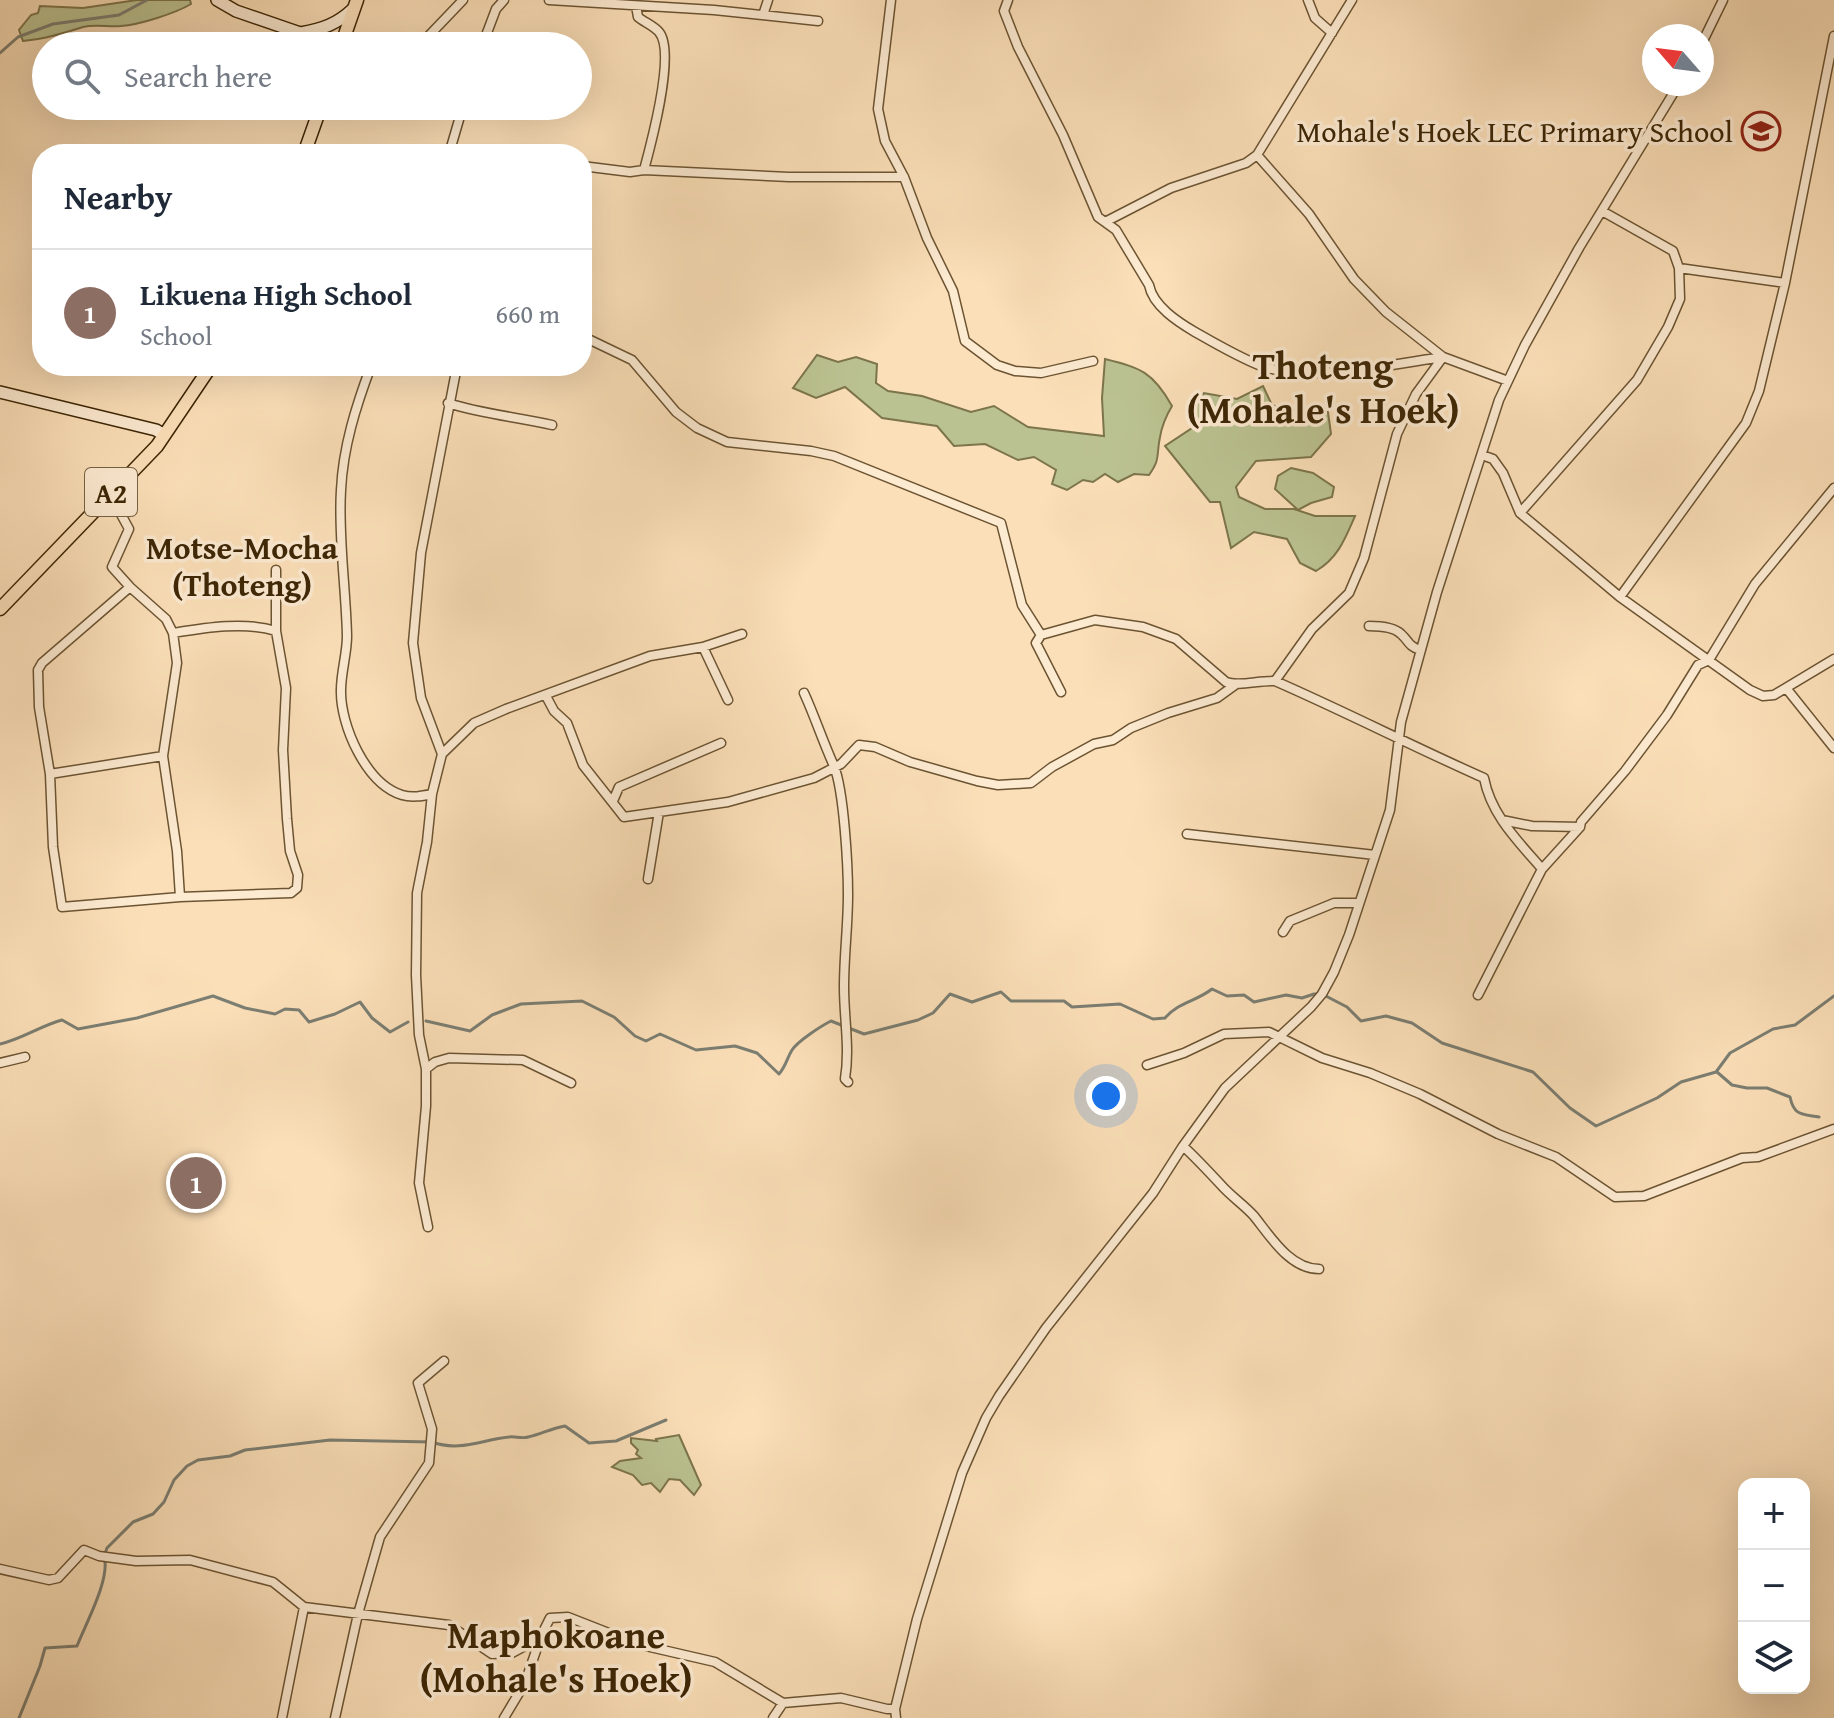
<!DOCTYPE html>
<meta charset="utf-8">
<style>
body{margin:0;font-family:"Gentium Book Plus",serif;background:#f2f2f3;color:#1f2937}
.controls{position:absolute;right:24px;bottom:24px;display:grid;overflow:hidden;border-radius:16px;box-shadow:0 8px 32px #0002}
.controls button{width:72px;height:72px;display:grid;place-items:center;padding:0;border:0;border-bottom:2px solid #e0e1e3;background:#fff;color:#1f2937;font:40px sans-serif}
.compass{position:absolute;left:1642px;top:24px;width:72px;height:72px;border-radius:50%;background:#fff;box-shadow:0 8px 32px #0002;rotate:298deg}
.you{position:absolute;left:1106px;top:1096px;width:28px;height:28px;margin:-20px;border:6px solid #fff;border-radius:50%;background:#1a73e8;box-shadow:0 0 0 12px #1a73e833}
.badge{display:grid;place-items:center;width:52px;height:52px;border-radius:50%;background:#8f2418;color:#fff;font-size:26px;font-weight:700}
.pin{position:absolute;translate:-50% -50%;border:4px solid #fff;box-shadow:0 2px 8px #0006}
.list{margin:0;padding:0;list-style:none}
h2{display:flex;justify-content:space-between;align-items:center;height:104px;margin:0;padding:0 32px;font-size:34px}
h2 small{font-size:26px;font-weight:400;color:#747a83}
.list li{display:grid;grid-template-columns:52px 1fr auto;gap:24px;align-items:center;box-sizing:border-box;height:128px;padding:0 32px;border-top:2px solid #e0e1e3}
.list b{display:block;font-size:30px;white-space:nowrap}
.list p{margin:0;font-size:26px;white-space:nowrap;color:#747a83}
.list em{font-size:26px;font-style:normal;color:#747a83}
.icon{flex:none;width:44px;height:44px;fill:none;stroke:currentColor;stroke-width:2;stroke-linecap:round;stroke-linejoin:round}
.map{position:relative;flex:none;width:1834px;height:1718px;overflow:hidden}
.search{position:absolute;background:#fff;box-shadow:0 8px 32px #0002;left:32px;top:32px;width:560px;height:88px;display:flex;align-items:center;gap:20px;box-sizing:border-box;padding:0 28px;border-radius:44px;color:#747a83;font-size:30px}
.panel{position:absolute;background:#fff;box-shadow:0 8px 32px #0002;left:32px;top:144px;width:560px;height:232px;border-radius:32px}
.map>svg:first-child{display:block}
</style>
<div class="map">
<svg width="1834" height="1718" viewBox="0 0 1834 1718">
<rect width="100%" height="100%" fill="#fbdfb8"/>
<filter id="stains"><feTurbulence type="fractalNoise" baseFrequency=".0025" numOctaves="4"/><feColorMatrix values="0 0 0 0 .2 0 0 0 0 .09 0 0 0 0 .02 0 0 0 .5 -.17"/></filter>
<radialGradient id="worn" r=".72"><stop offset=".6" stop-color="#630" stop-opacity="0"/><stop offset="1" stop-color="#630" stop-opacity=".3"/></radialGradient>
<path fill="#bbc291" stroke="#7c744b" stroke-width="2" d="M 137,0 L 190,0 L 191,4 C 176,13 139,25 121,26 C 108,27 95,24 83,27 C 60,34 49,38 23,41 L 19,30 L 31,15 L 38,13 L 40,6 L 83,8 Z
M 817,355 L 838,362 L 856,357 L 877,364 L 876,383 L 888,391 L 922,396 L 971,412 L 994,406 L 1028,427 L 1104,436 L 1102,398 L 1105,359 C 1141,368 1153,372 1172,406 C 1166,416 1162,425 1160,437 C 1156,456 1161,458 1149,475 L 1134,474 L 1118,482 L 1105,474 L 1093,482 L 1083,480 L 1067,490 L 1052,484 L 1056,470 L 1034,457 L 1018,460 L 985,444 L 954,446 L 937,426 L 882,418 L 845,387 L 816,398 L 793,388 Z
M 1263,386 L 1272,405 L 1306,416 L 1328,412 L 1331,434 L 1311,457 L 1256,461 L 1236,487 L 1239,497 L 1265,509 L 1294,509 L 1315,516 L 1355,516 C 1345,539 1338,558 1316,571 L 1300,563 L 1287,539 L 1254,532 L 1231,548 L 1220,502 L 1210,502 L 1165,446 L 1198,424 L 1193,411 L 1204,393 L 1237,399 Z
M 1291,468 L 1313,473 L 1334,487 L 1332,497 L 1311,503 L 1298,510 L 1275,489 L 1278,476 Z
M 679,1435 L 701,1485 L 694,1495 L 680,1480 L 669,1479 L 660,1492 L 651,1483 L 642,1485 L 633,1475 L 612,1467 L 620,1461 L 641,1458 L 636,1454 L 638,1450 L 631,1443 L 631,1438 L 657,1441 L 656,1439 Z"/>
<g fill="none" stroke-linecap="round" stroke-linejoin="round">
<path stroke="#7b7e72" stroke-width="3" d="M 0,53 L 18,37 L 53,24 L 119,15 L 147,0
M 426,1021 L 470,1031 L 492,1015 L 521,1004 L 582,1001 L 614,1017 L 635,1036 L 646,1041 L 660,1034 L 696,1050 L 735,1046 L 757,1053 L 779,1074 C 786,1066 787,1058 792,1050 C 798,1041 821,1026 831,1021 L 864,1034 L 918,1020 L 933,1013 L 950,994 L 972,1002 L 1001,992 L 1011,1001 L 1064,1001 L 1072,1007 L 1120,1004 L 1153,1019 L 1165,1018 C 1177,1003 1197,1001 1212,989 L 1227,996 L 1244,995 L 1254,1002 L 1286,995 L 1302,998 L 1314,994 L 1322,994 L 1347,1007 L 1361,1021 L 1386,1016 L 1397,1019 L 1412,1023 L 1442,1043 L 1533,1072 L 1570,1108 L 1596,1126 L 1657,1098 L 1681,1082 L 1716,1072 L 1730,1053 L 1773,1029 L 1795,1025 L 1834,996
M 0,1044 C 22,1039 40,1026 62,1020 L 78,1029 L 137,1018 L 213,996 L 245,1008 L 275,1014 L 285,1009 L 299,1010 L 309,1022 L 335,1014 L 360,1002 L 372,1018 L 390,1032 L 408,1022
M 1717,1072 L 1732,1085 L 1747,1088 L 1767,1088 L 1790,1097 C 1794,1116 1802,1114 1819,1117
M 19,1718 L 40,1666 L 45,1648 L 77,1646 C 86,1623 111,1578 104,1556 L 107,1548 L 133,1522 L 153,1514 L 164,1502 L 174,1480 L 187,1466 L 198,1460 L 230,1456 L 245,1450 L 330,1440 L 432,1442 C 459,1452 481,1440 509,1437 C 515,1436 522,1439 528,1437 C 542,1434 549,1429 565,1426 L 589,1443 L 616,1441 L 666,1420"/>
<g stroke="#6c5432" stroke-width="11">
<path id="street" d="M 549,0 L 714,10 L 818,21
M 891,0 L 878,109 L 885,141 L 904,177 L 927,238 L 953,291 L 965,341 L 997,365 L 1015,371 L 1041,373 L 1093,361
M 1008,0 L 1004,11 L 1018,47 L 1063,135 L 1098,217 L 1116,230 L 1149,285 C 1153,306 1178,322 1195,332 C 1216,344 1238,357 1261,366 C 1308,383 1394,364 1443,357
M 1308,0 L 1315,18 L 1332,33
M 636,6 L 638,17 C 644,22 654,26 659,32 C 676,52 651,144 644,170
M 763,15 L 768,0
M 1834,36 L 1785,283 L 1759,391 L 1746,423 L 1620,597 L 1750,690 L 1763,696 L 1774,695 L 1834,659
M 1702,43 L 1723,0
M 419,46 L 463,0
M 482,46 L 496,9 L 504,0
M 449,154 L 463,106
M 1257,155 L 1309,214 L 1354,279 L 1386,312 L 1443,357 L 1508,381
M 582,166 L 630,172 L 644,170 L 789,177 L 904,177
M 1105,222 L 1171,188 L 1246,163 L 1257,155 L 1352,0
M 1679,268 L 1785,283
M 582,336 L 632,360 L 676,412 L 697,428 L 727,442 L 811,451 L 834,456 L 1001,523 L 1022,605 L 1041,635 L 1036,643 L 1061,692
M 371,366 C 356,406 343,447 341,490 C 338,536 346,589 347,636 C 347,654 341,672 341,690 C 340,725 366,784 402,795 C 412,798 422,796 432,794
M 448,403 C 482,414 517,417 552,425
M 1482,455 L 1493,459 L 1503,473 L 1520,513 L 1620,597
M 110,494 L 129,529 L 112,567 L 130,587 L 42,663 L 38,670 L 39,707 L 50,774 L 53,847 L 62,907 L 180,897 L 291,893 L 297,888 L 298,875 L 290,851 L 287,819 L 283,750 L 286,688 L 276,631 L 276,570
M 1520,513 L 1637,380 L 1668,327 L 1680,299 L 1679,268 L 1673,251 L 1602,211
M 130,587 L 166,619 L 173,633 L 177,663 L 163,756 L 177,851 L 180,897
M 1369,626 C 1378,626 1394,627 1401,634 C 1410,642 1407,645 1420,650
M 173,633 C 204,628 245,621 276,631
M 1041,635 L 1095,620 L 1143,627 L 1176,639 L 1226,682 C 1239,687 1259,680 1275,681 C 1346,712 1414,747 1484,778 C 1491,815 1518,841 1542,869
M 703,647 L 728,700
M 1275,681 L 1312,629 L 1349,593 L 1364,558 L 1397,434 L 1416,394 L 1443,357
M 1786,688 L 1834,748
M 804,693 C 815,717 823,742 834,766 C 844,791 848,866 848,895 C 848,925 844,956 844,987 C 844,1018 850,1048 845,1079 L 848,1082
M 546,696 L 554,711 L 567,723 L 583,765 L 624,817 L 728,802 L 814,778 L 841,764 L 859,745 L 875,747 L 910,762 L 977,781 L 998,785 L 1031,783 L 1052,767 L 1094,744 L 1113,740 L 1131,728 L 1168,713 L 1217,698 L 1235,685
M 442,754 L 474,723 L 506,709 L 650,656 L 703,647 L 742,634
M 50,774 L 163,756
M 613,801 L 619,787 L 721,743
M 1502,820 L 1532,826 L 1580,827 L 1581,822 L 1625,771 L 1667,715 L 1698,665 L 1709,660 L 1755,584 L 1834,488
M 1187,834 L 1375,855
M 648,879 L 659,812
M 1283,932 L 1290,921 L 1334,903 L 1359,903
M 1478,995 L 1542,869 L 1580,827
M 0,1063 L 25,1057
M 1147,1065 L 1184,1053 L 1224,1034 L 1269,1032 L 1322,1058 L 1370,1073 L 1420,1094 L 1498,1134 L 1556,1157 L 1615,1197 L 1644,1196 L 1742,1158 L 1758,1157 L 1834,1129
M 426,1069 L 435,1062 L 449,1058 L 523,1060 L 571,1083
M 1183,1146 C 1197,1159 1209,1172 1222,1186 C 1232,1197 1244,1205 1254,1216 C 1270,1236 1290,1269 1319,1269
M 428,1227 L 419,1183 L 426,1106 L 426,1069 L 419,1035 L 416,975 L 417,893 L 427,842 L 432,794 L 442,754 L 421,698 L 413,643 L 421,553 L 457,366
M 0,1569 L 49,1580 L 58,1578 L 84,1550 L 99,1556 L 136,1561 L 190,1560 L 273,1582 L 304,1607 L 449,1625 L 492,1654 L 512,1653 L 540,1638 L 550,1618 L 568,1617 L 637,1644 L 715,1662 L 783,1703 L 841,1698 L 887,1709 L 895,1709
M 282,1718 L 304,1607
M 335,1718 L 358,1614 L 380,1537 L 429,1463 L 432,1429 L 418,1383 L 444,1361
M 504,1718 L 525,1683 L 540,1639
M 773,1718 L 783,1703
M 896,1718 L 895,1709 L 917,1619 L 962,1473 L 986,1418 L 999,1396 L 1046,1328 L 1153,1193 L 1183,1146 L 1225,1088 L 1311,1007 L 1322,994 L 1334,972 L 1349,935 L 1390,810 L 1401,722 L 1437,592 L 1499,400 L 1525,345 L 1579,248 L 1679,84"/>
</g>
<g stroke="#3d2605" stroke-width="14">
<path id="secondary" d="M 217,0 L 236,11 L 338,46
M 301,33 C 323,29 337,24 353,9
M 0,392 L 156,430 L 164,435"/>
</g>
<g stroke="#3d2605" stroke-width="15">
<path id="primary" d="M 341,46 L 357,0
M 304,154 L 321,106
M 0,609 L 157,446 L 211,366"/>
</g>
<use href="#street" stroke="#fcead1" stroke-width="8"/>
<use href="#secondary" stroke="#fcead1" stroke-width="11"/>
<use href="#primary" stroke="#fbdfb8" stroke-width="12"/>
</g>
<defs>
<g id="school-ring" transform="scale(2)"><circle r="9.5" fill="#fcead1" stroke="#8f2418" stroke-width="1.5"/><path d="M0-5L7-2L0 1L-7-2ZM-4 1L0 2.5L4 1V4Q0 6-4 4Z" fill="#8f2418"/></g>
</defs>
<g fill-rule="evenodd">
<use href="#school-ring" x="1761" y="131"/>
</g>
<g text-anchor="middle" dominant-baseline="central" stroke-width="7" stroke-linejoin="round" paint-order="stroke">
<rect fill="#fcead1" stroke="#766142" stroke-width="2" x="85" y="468" width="52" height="48" rx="6"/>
<g font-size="28" font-weight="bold" fill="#3d2605">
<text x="111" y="492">A2</text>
</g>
<g font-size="30" fill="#3d2605" stroke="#fcead1" text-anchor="end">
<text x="1733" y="131">Mohale's Hoek LEC Primary School</text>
</g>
<g font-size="32" font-weight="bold" fill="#3d2605" stroke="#fcead1">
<text x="242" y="547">Motse-Mocha<tspan x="242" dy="37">(Thoteng)</tspan></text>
</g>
<g font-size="38" font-weight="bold" fill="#3d2605" stroke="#fcead1">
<text x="1323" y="365">Thoteng<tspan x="1323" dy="44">(Mohale's Hoek)</tspan></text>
<text x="556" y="1634">Maphokoane<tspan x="556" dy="44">(Mohale's Hoek)</tspan></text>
</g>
</g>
<rect width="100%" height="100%" filter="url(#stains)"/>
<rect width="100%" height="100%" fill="url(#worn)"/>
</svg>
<div class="controls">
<button>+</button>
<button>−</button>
<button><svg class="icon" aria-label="layers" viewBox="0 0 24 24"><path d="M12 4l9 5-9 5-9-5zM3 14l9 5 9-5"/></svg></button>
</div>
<svg class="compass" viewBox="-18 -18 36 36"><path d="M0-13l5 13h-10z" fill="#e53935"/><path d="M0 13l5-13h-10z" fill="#747a83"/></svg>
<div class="you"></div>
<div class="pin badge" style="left:196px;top:1183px;background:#8d6e63">1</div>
<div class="search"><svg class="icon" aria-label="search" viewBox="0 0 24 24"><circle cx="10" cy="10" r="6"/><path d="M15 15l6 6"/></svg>Search here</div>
<section class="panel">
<h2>Nearby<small></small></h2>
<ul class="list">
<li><span class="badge" style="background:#8d6e63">1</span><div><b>Likuena High School</b><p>School</p></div><em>660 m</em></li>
</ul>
</section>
</div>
